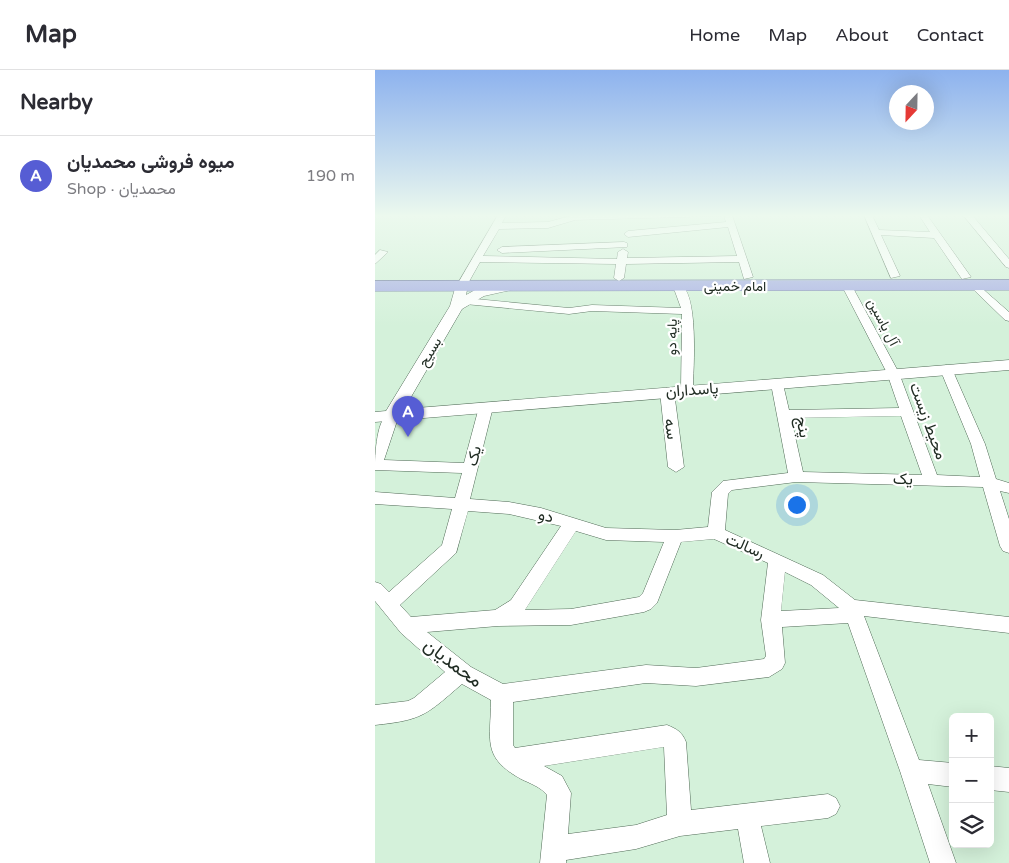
<!DOCTYPE html>
<meta charset="utf-8">
<style>
body{margin:0;font-family:"Varela Round",Vazirmatn,sans-serif;background:#f7f7f7;color:#2b2b33}
.controls{position:absolute;right:15px;bottom:15px;display:grid;overflow:hidden;border-radius:8px;box-shadow:0 5px 20px #0002}
.controls button{width:45px;height:45px;display:grid;place-items:center;padding:0;border:0;border-bottom:1px solid #e1e1e2;background:#fff;color:#2b2b33;font:25px sans-serif}
.compass{position:absolute;left:514px;top:15px;width:45px;height:45px;border-radius:50%;background:#fff;box-shadow:0 5px 20px #0002;rotate:202deg}
.you{position:absolute;left:421px;top:434px;width:18px;height:18px;margin:-12px;border:4px solid #fff;border-radius:50%;background:#1a73e8;box-shadow:0 0 0 8px #1a73e833}
.badge{display:grid;place-items:center;width:32px;height:32px;border-radius:50%;background:#565dd4;color:#fff;font-size:16px;font-weight:700}
.pin{position:absolute;translate:-50% -41px;filter:drop-shadow(0 1px 2px #0008)}
.pin::after{content:'';position:absolute;top:26px;width:18px;height:15px;background:inherit;clip-path:polygon(0 0,100% 0,50% 100%)}
.list{margin:0;padding:0;list-style:none}
h2{display:flex;justify-content:space-between;align-items:center;height:65px;margin:0;padding:0 20px;font-size:21px}
h2 small{font-size:16px;font-weight:400;color:#7c7c81}
.list li{display:grid;grid-template-columns:32px 1fr auto;gap:15px;align-items:center;box-sizing:border-box;height:80px;padding:0 20px;border-top:1px solid #e1e1e2}
.list b{display:block;font-size:19px;white-space:nowrap}
.list p{margin:0;font-size:16px;white-space:nowrap;color:#7c7c81}
.list em{font-size:16px;font-style:normal;color:#7c7c81}
.icon{flex:none;width:28px;height:28px;fill:none;stroke:currentColor;stroke-width:2;stroke-linecap:round;stroke-linejoin:round}
.map{position:relative;flex:none;width:634px;height:793px;overflow:hidden}
header{display:flex;align-items:center;gap:30px;box-sizing:border-box;height:70px;padding:0 25px;background:#fff;border-bottom:1px solid #e1e1e2}
header strong{font-size:24px}
nav{display:flex;gap:28px;margin-inline-start:auto;font-size:18px}
main{display:flex}
aside{flex:1;background:#fff}
.map>svg:first-child{display:block}
</style>
<header>
<strong>Map</strong>
<nav><a>Home</a><a>Map</a><a>About</a><a>Contact</a></nav>
</header>
<main>
<aside>
<h2>Nearby<small></small></h2>
<ul class="list">
<li><span class="badge">A</span><div><b>میوه فروشی محمدیان</b><p>Shop · محمدیان</p></div><em>190 m</em></li>
</ul>
</aside>
<div class="map">
<svg width="634" height="793" viewBox="0 0 634 793">
<rect width="100%" height="100%" fill="#d4f1da"/>
<g fill="none" stroke-linecap="round" stroke-linejoin="round">
<g stroke="#506a56" stroke-width="1">
<path id="minor" d="M 123,145 L 131,145 L 127,153 L 173,152 L 199,145 L 357,145 L 378,207 L 369,209 L 364,192 L 251,194 L 249,208 L 244,211 L 239,208 L 241,194 L 105,192 L 91,217 L 83,217 L 82,215 ZM 349,146 L 351,152 L 253,161 L 249,164 L 253,167 L 353,157 L 362,186 L 252,188 L 253,182 L 248,179 L 243,182 L 242,189 L 108,186 L 124,159 L 173,158 L 200,150 Z
M 489,145 L 497,145 L 504,160 L 555,162 L 544,145 L 552,145 L 596,207 L 587,209 L 559,168 L 506,165 L 525,206 L 516,208 Z
M 588,145 L 597,145 L 634,189 L 634,198 L 631,197 Z
M 249,172 L 252,173 L 252,177 L 127,183 L 122,180 L 127,177 Z
M 5,180 L 13,182 L 0,194 L 0,185 Z
M 303,213 C 325,219 318,300 318,320 L 312,324 L 306,320 L 307,244 L 217,241 L 194,244 L 90,234 L 85,231 L 90,228 L 194,238 L 217,235 L 306,238 L 298,216 Z
M 472,213 L 477,216 L 524,303 L 562,405 L 605,407 L 596,374 L 565,299 L 571,295 L 577,299 L 610,374 L 621,409 L 634,413 L 634,423 L 625,421 L 634,449 L 634,483 L 628,481 L 625,476 L 608,417 L 421,412 L 357,420 L 353,424 L 350,460 L 448,505 L 480,530 L 634,547 L 634,563 L 489,546 L 544,690 L 578,693 L 578,717 L 553,714 L 581,793 L 555,793 L 525,701 L 473,553 L 407,557 L 410,593 L 407,599 L 394,607 L 321,616 L 271,613 L 138,632 L 138,675 L 140,678 L 292,655 C 302,659 307,662 311,672 L 316,740 L 453,724 L 461,728 L 465,736 L 461,744 L 453,748 L 386,756 L 395,793 L 369,793 L 363,759 L 305,766 L 261,779 L 191,790 L 191,793 L 165,793 L 172,725 C 166,717 154,713 146,709 C 106,687 116,670 116,630 L 87,614 C 51,645 48,650 0,655 L 0,635 L 33,631 L 39,628 L 70,602 L 26,563 L 0,531 L 0,512 L 6,514 L 14,522 L 67,475 L 77,439 L 0,434 L 0,422 L 80,428 L 87,403 L 0,400 C 0,386 1,345 17,341 L 24,345 L 9,390 L 89,393 L 104,337 L 111,333 L 116,334 L 118,337 L 95,429 L 134,432 L 166,438 L 231,458 L 300,460 L 333,457 L 337,422 L 348,411 L 413,403 L 396,314 L 397,311 L 407,311 L 408,314 L 414,340 L 524,338 L 512,303 L 467,216 ZM 526,346 L 547,405 L 428,402 L 416,348 ZM 93,441 L 134,444 L 186,456 L 136,530 L 120,540 L 36,547 L 25,535 L 81,483 ZM 201,461 L 231,470 L 289,472 L 268,523 L 264,527 L 196,539 L 150,540 ZM 339,469 L 393,493 L 386,550 L 391,586 L 389,589 L 321,598 L 271,595 L 128,614 L 96,597 L 52,562 L 123,556 L 196,555 L 269,542 L 276,539 L 282,533 L 306,472 ZM 410,502 L 436,515 L 464,538 L 406,541 ZM 289,677 L 292,745 L 261,755 L 193,764 L 196,723 L 187,706 L 169,696 Z
M 601,213 L 634,242 L 634,251 L 630,250 L 597,218 L 596,216 Z
M 292,318 L 299,322 L 309,397 L 301,402 L 293,397 L 285,322 Z
M 615,696 L 634,698 L 634,722 L 615,720 Z"/>
</g>
<g stroke="#506a56" stroke-width="1">
<path id="tertiary" d="M 87,211 L 93,215 L 91,225 L 100,220 L 135,212 L 141,216 L 140,219 L 109,226 L 87,239 L 29,339 L 634,290 L 634,300 L 0,352 L 0,342 L 11,341 L 75,236 L 81,215 Z"/>
</g>
<g stroke="#6a759d" stroke-width="1">
<path id="trunk" d="M 634,210 L 634,220 L 0,221 L 0,211 Z"/>
</g>
<use href="#minor" fill="#fff" fill-rule="evenodd"/>
<use href="#tertiary" fill="#fff" fill-rule="evenodd"/>
<use href="#trunk" fill="#a8b0e4" fill-rule="evenodd"/>
</g>
<linearGradient id="sky" x2="0" y2="1"><stop stop-color="#8db2ee"/><stop offset="0.57" stop-color="#ecf9ee"/><stop offset="1" stop-color="#ecf9ee" stop-opacity="0"/></linearGradient>
<rect width="634" height="256" fill="url(#sky)"/>
<g text-anchor="middle" dominant-baseline="central" stroke-width="4.5" stroke-linejoin="round" paint-order="stroke">
<g font-size="14" fill="#202c23" stroke="#fff">
<text x="360" y="216">امام خمینی</text>
<text transform="translate(508 252) rotate(62)">آل یاسین</text>
<text transform="translate(297 267) rotate(-89)">پایه دو</text>
<text transform="translate(55 282) rotate(-59)">بسیح</text>
</g>
<g font-size="16" fill="#202c23" stroke="#fff">
<text transform="translate(317 320) rotate(-4)">پاسداران</text>
<text transform="translate(553 351) rotate(70)">محیط زیست</text>
<text transform="translate(428 357) rotate(79)">پنج</text>
<text transform="translate(296 359) rotate(82)">سه</text>
<text transform="translate(99 386) rotate(-76)">یک</text>
<text transform="translate(528 409) rotate(2)">یک</text>
<text transform="translate(171 446) rotate(15)">دو</text>
<text transform="translate(370 476) rotate(23)">رسالت</text>
</g>
<g font-size="19" fill="#202c23" stroke="#fff">
<text transform="translate(78 593) rotate(37)">محمدیان</text>
</g>
</g>
</svg>
<div class="controls">
<button>+</button>
<button>−</button>
<button><svg class="icon" aria-label="layers" viewBox="0 0 24 24"><path d="M12 4l9 5-9 5-9-5zM3 14l9 5 9-5"/></svg></button>
</div>
<svg class="compass" viewBox="-18 -18 36 36"><path d="M0-13l5 13h-10z" fill="#e53935"/><path d="M0 13l5-13h-10z" fill="#7c7c81"/></svg>
<div class="you"></div>
<div class="pin badge" style="left:33px;top:367px">A</div>
</div>
</main>
